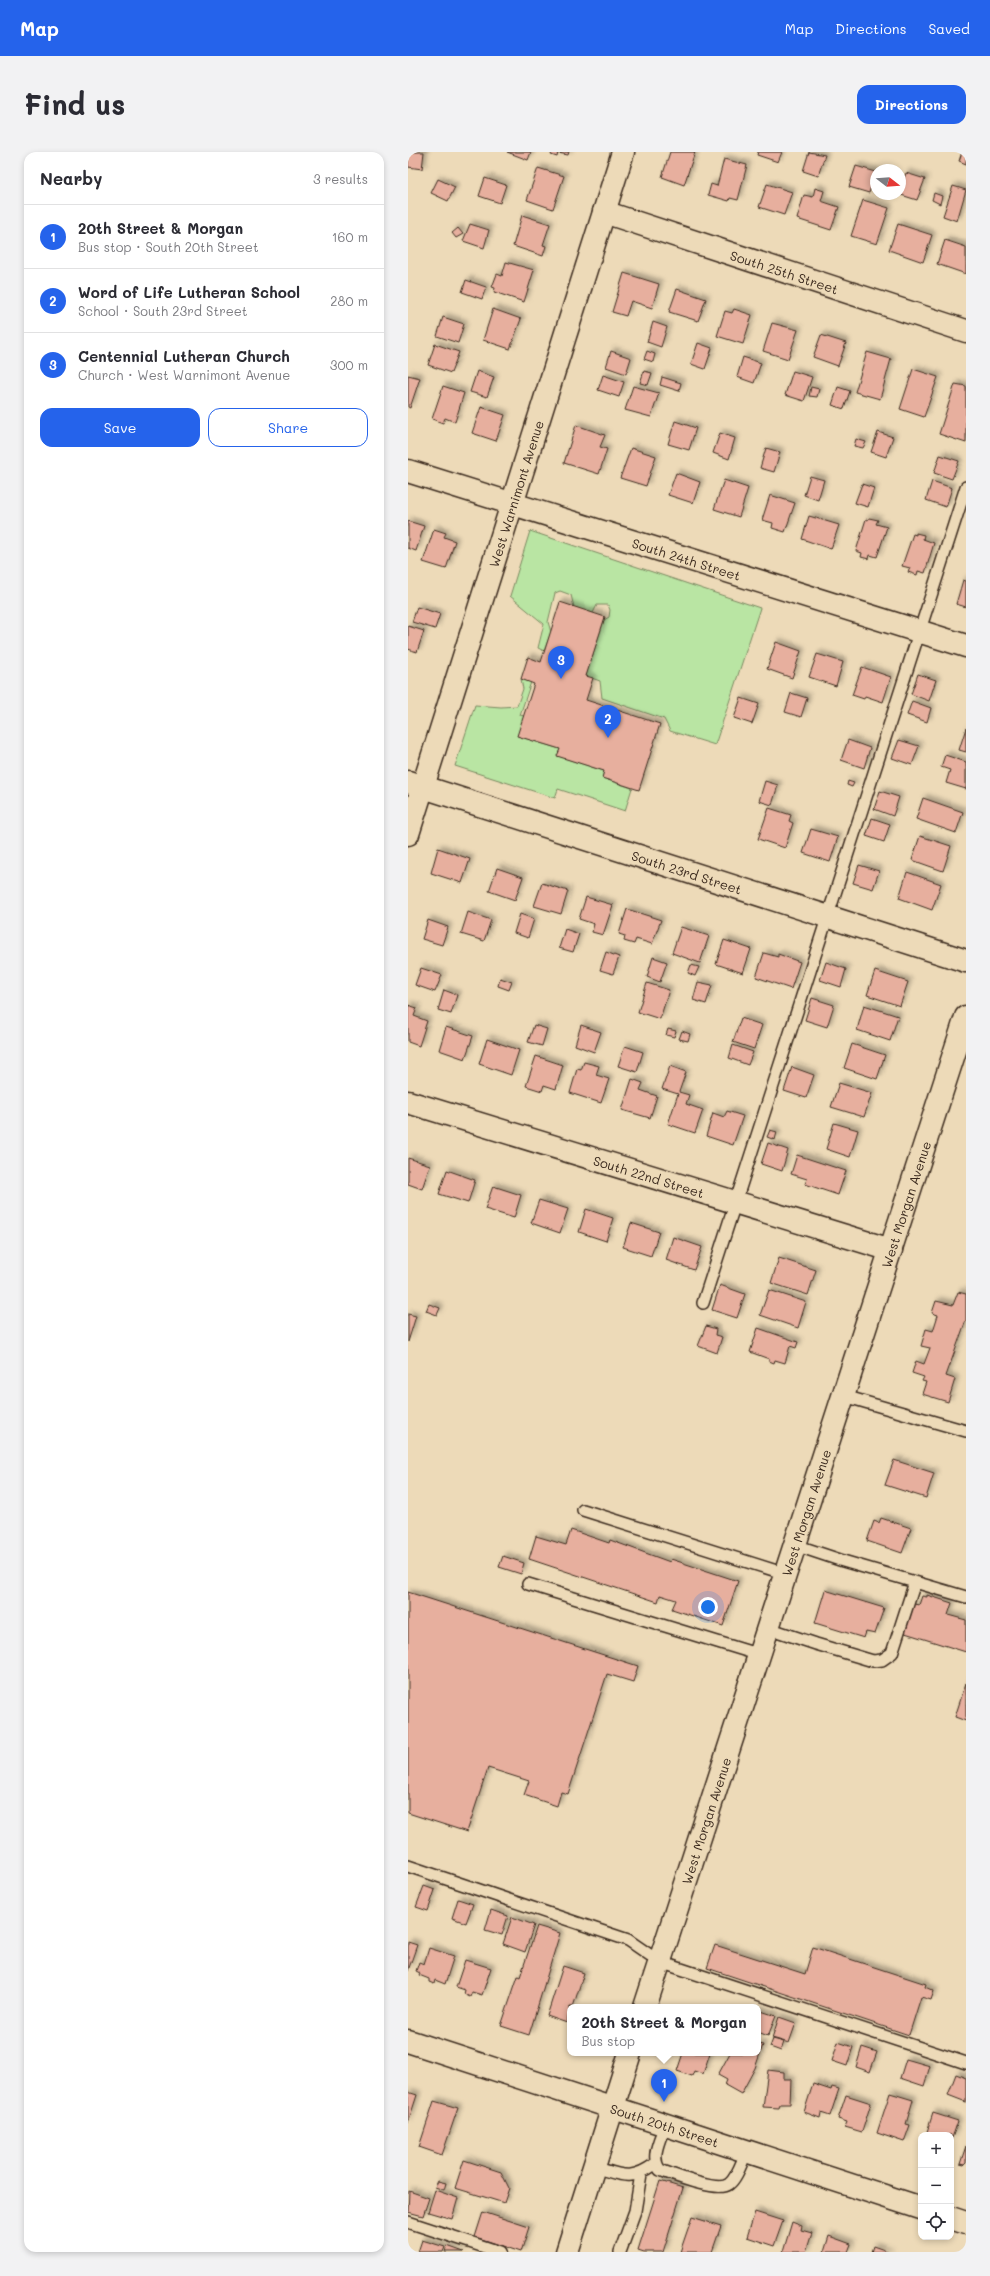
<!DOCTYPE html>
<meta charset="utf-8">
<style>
body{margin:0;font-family:Mali,sans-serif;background:#f2f2f3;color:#2b2b33}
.controls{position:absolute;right:12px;bottom:12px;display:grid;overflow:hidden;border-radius:8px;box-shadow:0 2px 6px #0003}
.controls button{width:36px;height:36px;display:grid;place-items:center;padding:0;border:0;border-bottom:1px solid #e1e1e2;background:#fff;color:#2b2b33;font:20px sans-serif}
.compass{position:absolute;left:462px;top:12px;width:36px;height:36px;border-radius:50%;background:#fff;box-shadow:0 2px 6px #0003;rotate:107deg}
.you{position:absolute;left:300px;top:1455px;width:14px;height:14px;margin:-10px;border:3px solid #fff;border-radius:50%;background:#1a73e8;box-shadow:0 0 0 6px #1a73e833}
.badge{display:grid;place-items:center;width:26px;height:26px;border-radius:50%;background:#2563eb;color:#fff;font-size:13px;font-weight:700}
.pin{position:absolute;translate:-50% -33px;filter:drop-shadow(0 1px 2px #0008)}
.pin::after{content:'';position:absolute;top:21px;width:14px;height:12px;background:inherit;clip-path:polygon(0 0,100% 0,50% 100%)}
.popup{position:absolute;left:159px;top:1852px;width:194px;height:52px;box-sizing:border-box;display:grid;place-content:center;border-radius:8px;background:#fff;filter:drop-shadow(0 1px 3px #0005);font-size:13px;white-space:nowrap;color:#7c7c81}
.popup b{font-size:15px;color:#2b2b33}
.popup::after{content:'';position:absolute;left:50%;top:100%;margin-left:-8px;border:8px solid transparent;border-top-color:#fff}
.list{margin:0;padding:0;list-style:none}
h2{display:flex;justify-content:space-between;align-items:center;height:52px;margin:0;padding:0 16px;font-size:17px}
h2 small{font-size:13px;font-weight:400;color:#7c7c81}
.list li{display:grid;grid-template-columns:26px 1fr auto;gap:12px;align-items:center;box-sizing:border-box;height:64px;padding:0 16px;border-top:1px solid #e1e1e2}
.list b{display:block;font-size:15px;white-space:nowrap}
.list p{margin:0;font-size:13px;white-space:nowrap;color:#7c7c81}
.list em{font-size:13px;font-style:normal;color:#7c7c81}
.actions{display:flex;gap:8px;padding:12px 16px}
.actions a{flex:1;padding:9px 0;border:1px solid #2563eb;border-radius:12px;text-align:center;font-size:14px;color:#2563eb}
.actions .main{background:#2563eb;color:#fff}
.icon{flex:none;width:22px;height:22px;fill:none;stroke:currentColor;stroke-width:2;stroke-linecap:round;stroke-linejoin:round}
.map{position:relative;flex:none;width:558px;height:2100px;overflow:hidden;border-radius:12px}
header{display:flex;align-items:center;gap:24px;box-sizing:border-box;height:56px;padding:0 20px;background:#2563eb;color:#fff}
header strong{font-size:19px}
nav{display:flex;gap:22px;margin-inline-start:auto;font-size:14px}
.intro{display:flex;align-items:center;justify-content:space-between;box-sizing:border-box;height:96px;padding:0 24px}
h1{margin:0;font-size:28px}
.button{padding:10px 18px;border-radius:12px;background:#2563eb;color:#fff;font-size:14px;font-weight:700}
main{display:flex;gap:24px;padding:0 24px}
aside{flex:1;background:#fff;border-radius:12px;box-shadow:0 2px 6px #0003}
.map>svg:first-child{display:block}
</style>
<header>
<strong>Map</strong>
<nav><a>Map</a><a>Directions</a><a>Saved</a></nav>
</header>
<div class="intro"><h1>Find us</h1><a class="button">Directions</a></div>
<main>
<aside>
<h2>Nearby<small>3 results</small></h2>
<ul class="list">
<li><span class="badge">1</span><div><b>20th Street &amp; Morgan</b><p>Bus stop · South 20th Street</p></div><em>160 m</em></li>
<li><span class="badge">2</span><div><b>Word of Life Lutheran School</b><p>School · South 23rd Street</p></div><em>280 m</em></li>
<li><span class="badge">3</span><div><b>Centennial Lutheran Church</b><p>Church · West Warnimont Avenue</p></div><em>300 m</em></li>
</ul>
<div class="actions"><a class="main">Save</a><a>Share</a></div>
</aside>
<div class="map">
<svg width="558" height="2100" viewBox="0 0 558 2100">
<defs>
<filter id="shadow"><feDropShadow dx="3.5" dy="-3.5" stdDeviation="2" flood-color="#0004"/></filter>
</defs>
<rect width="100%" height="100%" fill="#eddab8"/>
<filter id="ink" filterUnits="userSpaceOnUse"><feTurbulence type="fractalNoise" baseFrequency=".025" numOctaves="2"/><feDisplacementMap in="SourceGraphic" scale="8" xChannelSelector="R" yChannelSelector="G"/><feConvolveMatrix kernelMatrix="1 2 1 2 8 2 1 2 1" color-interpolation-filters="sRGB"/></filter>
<g filter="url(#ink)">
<path fill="#b9e5a3" stroke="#7a8860" d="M 122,379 L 352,456 L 307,593 L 262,579 L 256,567 L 194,546 L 192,529 L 178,524 L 196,468 L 201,465 L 202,458 L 200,453 L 189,453 L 185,461 L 166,455 L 163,443 L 152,439 L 147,441 L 140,470 L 143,480 L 136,499 L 130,496 L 136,472 L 102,444 Z
M 113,527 L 123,530 L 112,563 L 116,564 L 110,584 L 152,597 L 150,604 L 196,619 L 194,626 L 224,636 L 217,659 L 150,637 L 147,646 L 47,614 L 67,553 L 93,555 L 109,554 L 115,537 Z"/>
<path fill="#e7af9e" stroke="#3b2a1e" filter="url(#shadow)" d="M 0,0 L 16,0 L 14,17 L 0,15 Z
M 99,0 L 123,0 L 120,8 Z
M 144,0 L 161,0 L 160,3 L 150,1 L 149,5 L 143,3 Z
M 262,0 L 287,0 L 276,33 L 254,25 Z
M 350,0 L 374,0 L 370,10 L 349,3 Z
M 401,0 L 417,3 L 410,24 L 395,19 Z
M 554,0 L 558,0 L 558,12 L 551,9 Z
M 316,7 L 339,13 L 330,48 L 322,46 L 321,49 L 300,43 L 303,32 L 309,34 Z
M 448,14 L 468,20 L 461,41 L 441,35 Z
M 130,16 L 156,24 L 145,57 L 119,48 Z
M 498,21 L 517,27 L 509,48 L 490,42 Z
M 77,26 L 98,33 L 92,51 L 71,44 Z
M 30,27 L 47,35 L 40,49 L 23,41 Z
M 359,32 L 384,40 L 376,63 L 351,55 Z
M 545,34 L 558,38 L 549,69 L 535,64 Z
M 407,36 L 416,39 L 413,49 L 431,55 L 423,78 L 389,67 L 396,43 L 405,45 Z
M 526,41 L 534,44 L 532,52 L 524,48 Z
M 455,48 L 481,56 L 469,92 L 443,84 Z
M 114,63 L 142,72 L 135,93 L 138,94 L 135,104 L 105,94 Z
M 62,72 L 81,78 L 76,96 L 55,89 Z
M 490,72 L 524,83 L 515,110 L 481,98 Z
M 50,76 L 55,82 L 48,86 L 44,81 Z
M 537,88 L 558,95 L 558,122 L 529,112 Z
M 98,110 L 126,118 L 116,150 L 86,140 L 87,136 L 84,135 L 89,122 L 94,124 Z
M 216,121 L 251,132 L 244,156 L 223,149 L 218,164 L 204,160 Z
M 58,128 L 78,135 L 74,147 L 54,140 Z
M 269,137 L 298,147 L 290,169 L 261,160 Z
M 85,157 L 113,167 L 102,197 L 75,188 Z
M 326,157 L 344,163 L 335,192 L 309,184 L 317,159 L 324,161 Z
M 35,165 L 56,172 L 50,191 L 29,184 Z
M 245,170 L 259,175 L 253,195 L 239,190 Z
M 364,171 L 390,178 L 380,207 L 355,199 Z
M 413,183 L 438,191 L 430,214 L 405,205 Z
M 290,191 L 304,196 L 297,217 L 283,212 Z
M 27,192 L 51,200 L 43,221 L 20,213 Z
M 203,199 L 223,206 L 218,222 L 198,215 Z
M 239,199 L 247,202 L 245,210 L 236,207 Z
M 459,200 L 483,207 L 472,247 L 447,240 Z
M 335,205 L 353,211 L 346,231 L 329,225 Z
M 505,217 L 530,225 L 516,265 L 492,257 Z
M 69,219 L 86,225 L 79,245 L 62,240 Z
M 236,219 L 244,221 L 240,233 L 232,231 Z
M 385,219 L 404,225 L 396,249 L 377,243 Z
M 0,223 L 12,226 L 2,256 L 0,255 Z
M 195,223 L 216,230 L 211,245 L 190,238 Z
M 254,225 L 273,231 L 271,239 L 252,233 Z
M 547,232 L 558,234 L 558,291 L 531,282 Z
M 35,234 L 56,241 L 47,270 L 37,266 L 35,271 L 24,267 Z
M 225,234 L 251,241 L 243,265 L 217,258 Z
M 403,235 L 411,237 L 409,245 L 401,244 Z
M 430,235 L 442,239 L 436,257 L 424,253 Z
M 73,255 L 97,263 L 88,289 L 64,281 Z
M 267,269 L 288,276 L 281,298 L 260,292 Z
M 168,273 L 197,283 L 192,295 L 199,297 L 191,322 L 156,311 Z
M 470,280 L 485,285 L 478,305 L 463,300 Z
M 312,281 L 327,286 L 321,307 L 305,301 Z
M 448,287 L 458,290 L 455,296 L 446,294 Z
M 223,296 L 248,304 L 238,334 L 212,326 Z
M 358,296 L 372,300 L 366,320 L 352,316 Z
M 532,303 L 551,309 L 544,327 L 526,321 Z
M 268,321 L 292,330 L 285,351 L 260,343 Z
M 402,324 L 416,328 L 410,348 L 396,343 Z
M 316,328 L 340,336 L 331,365 L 306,357 Z
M 524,329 L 544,336 L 538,355 L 518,348 Z
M 454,332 L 466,336 L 460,355 L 447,351 Z
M 362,343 L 387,351 L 377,380 L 364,376 L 365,371 L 354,368 Z
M 401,364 L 431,373 L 423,397 L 394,387 Z
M 461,366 L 470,368 L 468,372 L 479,375 L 469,405 L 462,403 L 461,407 L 453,405 L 454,401 L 448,399 L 458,367 L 460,368 Z
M 0,369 L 16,374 L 8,399 L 0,396 Z
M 26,377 L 38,381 L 36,385 L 47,389 L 38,417 L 15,410 Z
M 508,381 L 516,383 L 515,387 L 526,391 L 517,421 L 510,419 L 509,423 L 500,420 L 502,416 L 494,414 L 505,382 L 508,383 Z
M 555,428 L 558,429 L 558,455 L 548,452 Z
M 152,450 L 197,465 L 178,524 L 185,526 L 178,548 L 252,572 L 231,638 L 194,626 L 196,619 L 149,604 L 152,597 L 109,584 L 126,532 L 113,527 L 120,505 L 133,510 Z
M 9,455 L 32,462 L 27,477 L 4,470 Z
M 0,474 L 16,479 L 9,500 L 0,497 Z
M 368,490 L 393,499 L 384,526 L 359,517 Z
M 409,502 L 435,510 L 428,534 L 401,525 Z
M 454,515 L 483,525 L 475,550 L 457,544 L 456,547 L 444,543 Z
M 510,522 L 528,528 L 521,549 L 503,542 Z
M 383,541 L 399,546 L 393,565 L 377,560 Z
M 333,546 L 351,552 L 344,572 L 326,566 Z
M 504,549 L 523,556 L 519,570 L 499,563 Z
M 558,576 L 558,600 L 551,598 Z
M 440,588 L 462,596 L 456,616 L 433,608 Z
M 491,588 L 511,594 L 504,613 L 484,606 Z
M 537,603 L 558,610 L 558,637 L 538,631 L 542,618 L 533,615 Z
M 357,629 L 370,633 L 364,653 L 351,649 Z
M 440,629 L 446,631 L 444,635 L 439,633 Z
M 472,639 L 491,645 L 485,664 L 466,657 Z
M 515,646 L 555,660 L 548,681 L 508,667 Z
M 361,656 L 383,663 L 381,669 L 385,671 L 377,696 L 350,687 Z
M 464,666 L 482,672 L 476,690 L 458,684 Z
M 403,677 L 430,685 L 422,710 L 395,701 Z
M 512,684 L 543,694 L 535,719 L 504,708 Z
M 30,696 L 62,707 L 54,731 L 23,721 Z
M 451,713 L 471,719 L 465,737 L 445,731 Z
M 89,716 L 115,725 L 107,748 L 81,739 Z
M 499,720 L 533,732 L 524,758 L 491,746 Z
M 134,731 L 160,739 L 153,762 L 126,754 Z
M 178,745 L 205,753 L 195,783 L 184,780 L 186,772 L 171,767 Z
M 219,757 L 253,768 L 244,792 L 228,787 L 226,792 L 216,789 L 217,784 L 211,782 Z
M 60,760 L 83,768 L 76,789 L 53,782 Z
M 112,762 L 126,767 L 120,786 L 106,781 Z
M 20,768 L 40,775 L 34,793 L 14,787 Z
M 273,775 L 301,784 L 292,811 L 264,801 Z
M 157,777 L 171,782 L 165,800 L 151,796 Z
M 316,788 L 343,797 L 335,821 L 308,812 Z
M 198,800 L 211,805 L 205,822 L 192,818 Z
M 356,801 L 370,805 L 370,802 L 392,810 L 383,837 L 348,825 Z
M 245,805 L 259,810 L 252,830 L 239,825 Z
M 418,810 L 438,817 L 433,835 L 412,828 Z
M 283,813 L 291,815 L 287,824 L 280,821 Z
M 13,816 L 34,823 L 27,840 L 7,833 Z
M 467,819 L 500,830 L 492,854 L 459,843 Z
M 92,826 L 104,830 L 101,838 L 90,834 Z
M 290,830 L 304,833 L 298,852 L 285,848 Z
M 239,831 L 261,838 L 252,867 L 230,860 Z
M 36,838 L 49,843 L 43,862 L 30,858 Z
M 404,846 L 426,853 L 419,875 L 397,868 Z
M 0,853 L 9,856 L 6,864 L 19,869 L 11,894 L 0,890 Z
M 456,853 L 490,864 L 482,889 L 449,878 Z
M 333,866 L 354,873 L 346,897 L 325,890 Z
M 126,873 L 139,877 L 134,894 L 120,890 Z
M 173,873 L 193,880 L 186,900 L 167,893 Z
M 38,875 L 65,884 L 57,907 L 31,898 Z
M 260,877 L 268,879 L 266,885 L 258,883 Z
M 274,879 L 282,882 L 280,889 L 271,887 Z
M 79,887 L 111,898 L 103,923 L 71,912 Z
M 444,892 L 477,903 L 469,927 L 436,916 Z
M 325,893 L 345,900 L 340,913 L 321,906 Z
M 217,894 L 235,900 L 229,920 L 210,914 Z
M 128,904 L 155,913 L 148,937 L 136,933 L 134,939 L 118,934 Z
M 176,910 L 191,914 L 188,923 L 201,927 L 193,951 L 162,941 L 169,917 L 173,918 Z
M 262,914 L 278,920 L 271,940 L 281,943 L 278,952 L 295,958 L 287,981 L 260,972 L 270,942 L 254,937 Z
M 384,915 L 406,923 L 398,946 L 376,939 Z
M 224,927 L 235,931 L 232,938 L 249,944 L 242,966 L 214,958 Z
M 431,931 L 464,941 L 456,965 L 423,955 Z
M 319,959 L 335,964 L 325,993 L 298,984 L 305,961 L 316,965 Z
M 426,971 L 450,978 L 442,1005 L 418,997 Z
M 362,978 L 369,980 L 367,988 L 359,985 Z
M 360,991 L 380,998 L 374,1019 L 353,1012 Z
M 389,1003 L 438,1019 L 430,1043 L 397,1032 L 399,1027 L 383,1022 Z
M 0,1006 L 22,1013 L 14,1037 L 0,1032 Z
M 39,1018 L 67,1028 L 60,1051 L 31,1042 Z
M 85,1034 L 113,1043 L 106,1066 L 77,1057 Z
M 131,1048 L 160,1057 L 152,1081 L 123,1071 Z
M 178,1057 L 205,1066 L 198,1089 L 171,1080 Z
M 223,1071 L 251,1080 L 243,1104 L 215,1095 Z
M 265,1085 L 294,1095 L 286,1118 L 258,1108 Z
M 371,1106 L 408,1118 L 400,1143 L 363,1131 Z
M 312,1133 L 337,1142 L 329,1166 L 304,1158 Z
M 361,1138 L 398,1150 L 390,1176 L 352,1163 Z
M 550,1140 L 558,1142 L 558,1168 L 538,1224 L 547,1227 L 540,1250 L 514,1242 L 518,1230 L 514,1229 L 516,1225 L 504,1221 L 508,1209 L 516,1212 L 522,1196 L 513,1194 L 518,1177 L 525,1179 L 530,1163 L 524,1161 L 528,1149 L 545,1153 Z
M 21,1152 L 32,1156 L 29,1163 L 18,1159 Z
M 0,1162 L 8,1164 L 0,1190 Z
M 298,1174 L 308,1177 L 307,1183 L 314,1185 L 309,1201 L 290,1194 Z
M 350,1176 L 390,1190 L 388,1196 L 382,1194 L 377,1211 L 367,1208 L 366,1211 L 361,1209 L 361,1207 L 342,1200 Z
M 486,1308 L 526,1321 L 518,1346 L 477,1333 Z
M 473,1366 L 503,1376 L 494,1401 L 459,1389 L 466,1369 L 471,1371 Z
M 163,1378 L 201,1391 L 202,1388 L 262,1410 L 263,1407 L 330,1429 L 315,1474 L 264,1457 L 268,1448 L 252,1443 L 250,1450 L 121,1407 L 128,1384 L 158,1393 Z
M 95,1404 L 116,1411 L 113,1422 L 91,1415 Z
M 417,1438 L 476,1456 L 467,1482 L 458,1480 L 456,1486 L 407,1471 Z
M 0,1440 L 230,1514 L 225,1530 L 199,1522 L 160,1642 L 153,1640 L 149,1654 L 116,1643 L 121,1629 L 80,1616 L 59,1680 L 0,1661 Z
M 519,1443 L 544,1451 L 540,1463 L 558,1468 L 558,1500 L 497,1481 L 506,1452 L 511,1453 L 514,1444 L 519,1445 Z
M 558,1531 L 558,1569 L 547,1565 Z
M 16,1734 L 27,1738 L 20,1759 L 8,1755 Z
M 50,1747 L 65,1752 L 58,1771 L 44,1766 Z
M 83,1758 L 100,1764 L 94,1783 L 77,1778 Z
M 104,1765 L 126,1773 L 117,1800 L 95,1792 Z
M 129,1774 L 152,1781 L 121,1883 L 93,1874 L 110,1824 L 112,1825 Z
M 0,1790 L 9,1793 L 0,1819 Z
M 307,1793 L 397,1822 L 405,1795 L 518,1832 L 517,1835 L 526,1839 L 523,1848 L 513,1845 L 501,1883 L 299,1816 Z
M 21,1796 L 46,1804 L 37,1832 L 27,1828 L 26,1832 L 21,1830 L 21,1827 L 11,1823 L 12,1821 L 8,1819 L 11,1810 L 16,1812 Z
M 57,1808 L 83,1816 L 74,1843 L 64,1840 L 62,1845 L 56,1842 L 57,1838 L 48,1835 Z
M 155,1814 L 176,1821 L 165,1855 L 162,1855 L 159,1871 L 139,1864 Z
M 350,1858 L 368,1864 L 360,1884 L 350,1880 Z
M 371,1865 L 388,1871 L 381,1891 L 364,1886 Z
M 365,1887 L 376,1890 L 373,1899 L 362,1895 Z
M 430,1890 L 445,1895 L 439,1914 L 424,1909 Z
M 350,1892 L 355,1893 L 347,1916 L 333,1942 L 317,1933 L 319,1928 L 310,1923 L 322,1901 L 350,1901 Z
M 454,1895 L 469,1900 L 462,1920 L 448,1915 Z
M 275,1901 L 302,1901 L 295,1922 L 286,1919 L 284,1924 L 269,1919 Z
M 498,1907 L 522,1914 L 516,1934 L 492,1926 Z
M 360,1918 L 376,1920 L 376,1927 L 383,1927 L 382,1952 L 372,1952 L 371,1956 L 355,1955 Z
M 548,1922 L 558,1926 L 558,1950 L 540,1943 Z
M 405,1932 L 423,1938 L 424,1935 L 431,1937 L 422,1964 L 413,1961 L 412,1966 L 396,1960 Z
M 0,1940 L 9,1943 L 0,1971 Z
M 482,1941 L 505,1948 L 498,1972 L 502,1973 L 496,1990 L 469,1981 Z
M 438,1943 L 463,1951 L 454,1980 L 437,1975 L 439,1970 L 430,1967 Z
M 26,1949 L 50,1956 L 34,2003 L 11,1995 Z
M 525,1961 L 550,1969 L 543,1989 L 543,1983 L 518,1983 Z
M 558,1994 L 558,2011 L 556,2013 L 552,2012 Z
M 56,2008 L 93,2020 L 101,2036 L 96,2051 L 47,2036 Z
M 30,2029 L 38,2031 L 36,2038 L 27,2035 Z
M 252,2029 L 275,2036 L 255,2100 L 236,2100 L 230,2098 Z
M 27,2038 L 50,2046 L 44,2067 L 20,2060 Z
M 1,2039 L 21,2046 L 15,2064 L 0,2060 Z
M 75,2060 L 121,2075 L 113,2100 L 67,2085 Z
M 347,2060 L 375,2069 L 366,2094 L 339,2085 Z
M 284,2065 L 313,2074 L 304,2100 L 272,2100 Z
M 384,2070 L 394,2074 L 393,2078 L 404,2081 L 398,2100 L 375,2100 Z
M 421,2084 L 443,2092 L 440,2100 L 416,2100 Z
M 14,2088 L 37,2095 L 35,2100 L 10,2100 Z
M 39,2094 L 56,2100 L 37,2100 Z
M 465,2094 L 482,2100 L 463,2100 Z"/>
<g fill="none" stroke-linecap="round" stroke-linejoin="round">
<g stroke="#3b2a1e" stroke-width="14">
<path id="lane" d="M 295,1151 L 558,335
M 436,1244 L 558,1279
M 175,1358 L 378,1422
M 387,1393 L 435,1409 L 558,1445
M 120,1432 L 352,1503
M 360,1476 L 408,1492 L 465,1509 L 474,1508 L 484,1501 L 507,1430
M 0,1714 L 220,1788 L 252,1810 L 558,1911
M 257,1973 C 252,1988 242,2005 252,2018 C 266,2023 310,2041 321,2032 C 329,2026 334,2009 339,1999
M 186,2015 C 214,2023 222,2030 247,2012
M 0,2070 L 92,2100
M 212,2100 L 227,2059 L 233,2022"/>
</g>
<g stroke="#3b2a1e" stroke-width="25">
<g id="street">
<path id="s1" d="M 196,60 L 558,179"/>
<path id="s2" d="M 0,319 L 558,494"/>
<path id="s3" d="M 0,630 L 558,809"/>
<path id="s4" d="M 0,682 L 215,0"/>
<path id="s5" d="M 0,950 L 483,1098"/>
</g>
</g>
<g stroke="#3b2a1e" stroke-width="25">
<g id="secondary">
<path id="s6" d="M 237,1855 L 558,865"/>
<path id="s7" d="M 0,1889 L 513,2056"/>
<path d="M 543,2066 L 558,2071"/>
<path d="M 159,2100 L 222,1901"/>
</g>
</g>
<use href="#lane" stroke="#eddab8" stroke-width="11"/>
<use href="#street" stroke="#eddab8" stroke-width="22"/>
<use href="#secondary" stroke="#eddab8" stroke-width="22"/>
</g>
</g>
<g text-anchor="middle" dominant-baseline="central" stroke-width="3.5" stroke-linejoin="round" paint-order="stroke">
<g font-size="13" fill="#3b2a1e" stroke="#eddab8">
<text stroke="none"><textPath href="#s1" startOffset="190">South 25th Street</textPath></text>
<text stroke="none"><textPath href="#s4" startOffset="357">West Warnimont Avenue</textPath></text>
<text stroke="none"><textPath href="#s2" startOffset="292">South 24th Street</textPath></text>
<text stroke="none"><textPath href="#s3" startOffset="293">South 23rd Street</textPath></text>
<text stroke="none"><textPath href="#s5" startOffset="252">South 22nd Street</textPath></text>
<text stroke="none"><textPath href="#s6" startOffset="844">West Morgan Avenue</textPath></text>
<text stroke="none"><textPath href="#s6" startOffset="520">West Morgan Avenue</textPath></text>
<text stroke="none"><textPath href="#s6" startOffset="196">West Morgan Avenue</textPath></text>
<text stroke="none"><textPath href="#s7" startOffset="270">South 20th Street</textPath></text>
</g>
</g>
</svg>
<div class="controls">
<button>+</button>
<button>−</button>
<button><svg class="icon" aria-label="locate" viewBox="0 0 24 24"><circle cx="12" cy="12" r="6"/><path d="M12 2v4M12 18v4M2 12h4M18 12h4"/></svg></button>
</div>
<svg class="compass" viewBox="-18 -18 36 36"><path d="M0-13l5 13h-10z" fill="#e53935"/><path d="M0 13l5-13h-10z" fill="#7c7c81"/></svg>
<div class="you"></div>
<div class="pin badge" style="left:256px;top:1950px">1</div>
<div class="popup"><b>20th Street &amp; Morgan</b>Bus stop</div>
<div class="pin badge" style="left:200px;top:586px">2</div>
<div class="pin badge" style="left:153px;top:527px">3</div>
</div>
</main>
